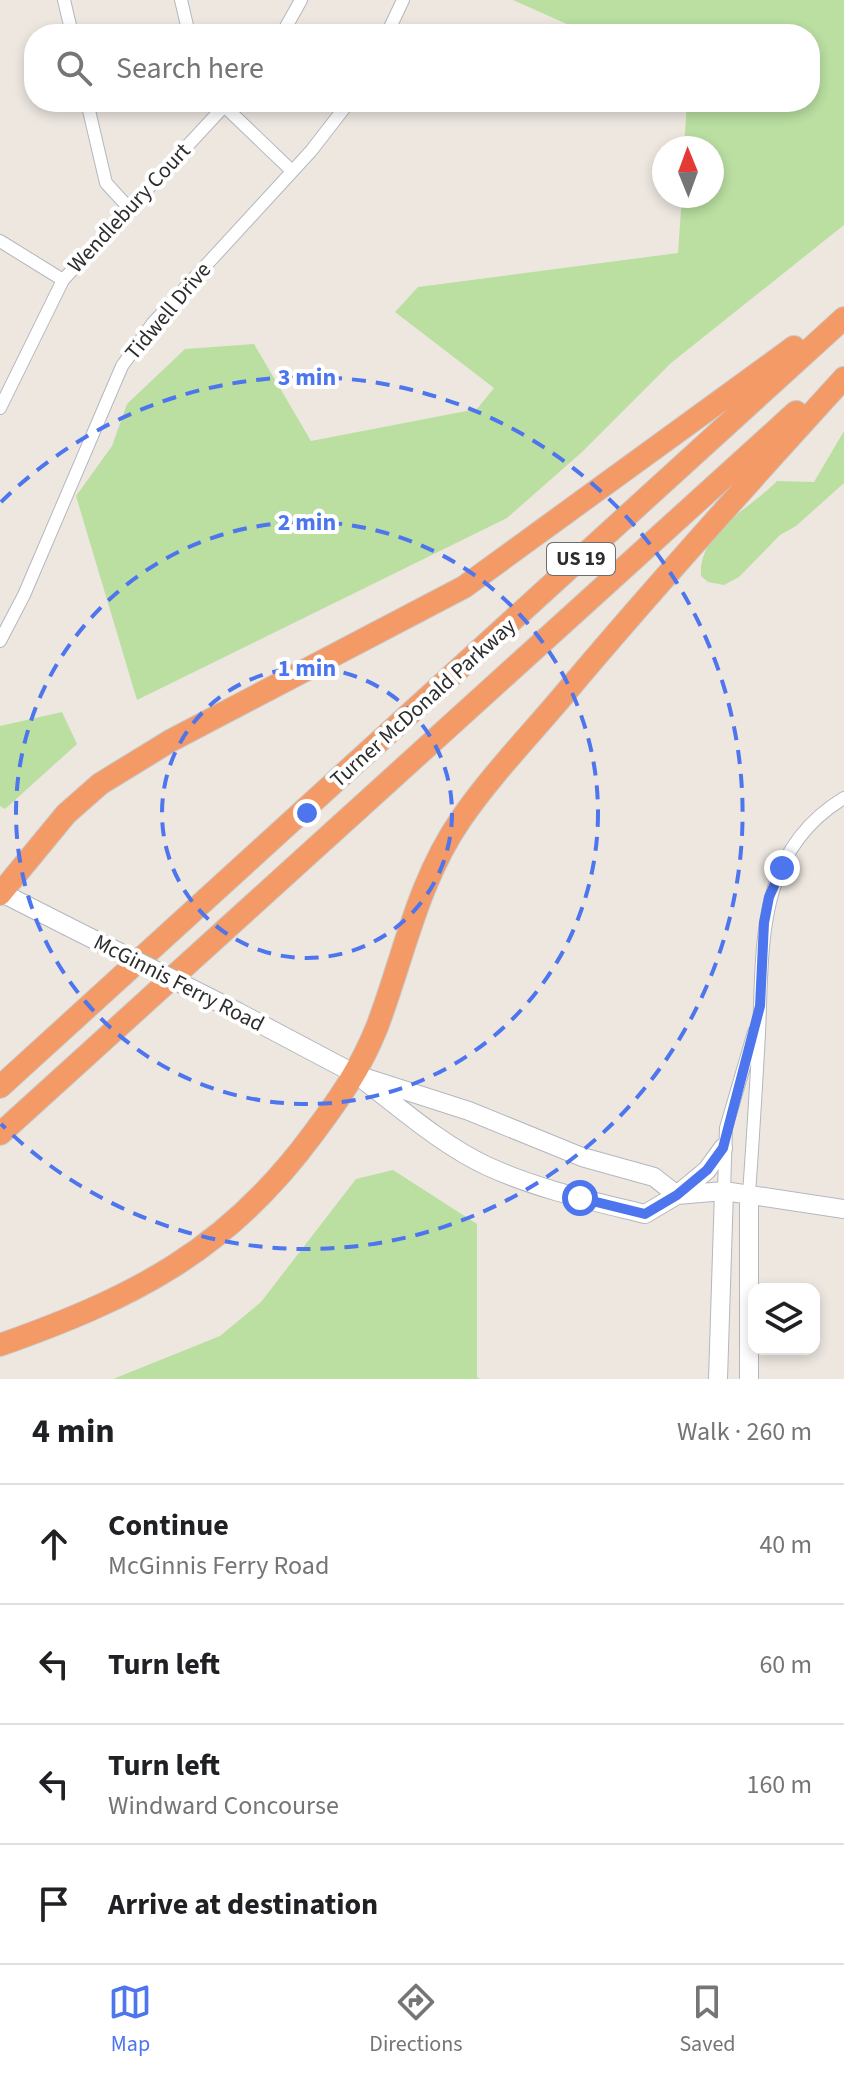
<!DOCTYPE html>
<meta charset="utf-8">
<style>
body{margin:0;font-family:"Source Sans 3",sans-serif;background:#f6f6f6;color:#202124}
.controls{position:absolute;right:24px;bottom:24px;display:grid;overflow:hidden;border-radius:16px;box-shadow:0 4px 12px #0003}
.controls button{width:72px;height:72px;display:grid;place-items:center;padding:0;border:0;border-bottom:2px solid #e0e0e0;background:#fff;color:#202124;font:40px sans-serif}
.compass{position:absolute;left:652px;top:136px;width:72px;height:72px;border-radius:50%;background:#fff;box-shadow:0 4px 12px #0003;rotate:359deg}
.stop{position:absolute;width:24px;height:24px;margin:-18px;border:6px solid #4d75ed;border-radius:50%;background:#fff}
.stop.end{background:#4d75ed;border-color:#fff;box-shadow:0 2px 8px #0008}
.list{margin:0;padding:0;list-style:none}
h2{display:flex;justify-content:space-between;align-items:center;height:104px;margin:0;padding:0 32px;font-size:34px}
h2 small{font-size:26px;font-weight:400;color:#757577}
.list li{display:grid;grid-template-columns:52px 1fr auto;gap:24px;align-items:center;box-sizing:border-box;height:120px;padding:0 32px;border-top:2px solid #e0e0e0}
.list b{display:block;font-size:30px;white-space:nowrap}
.list p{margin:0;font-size:26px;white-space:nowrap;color:#757577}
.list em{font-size:26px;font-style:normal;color:#757577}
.icon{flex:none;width:44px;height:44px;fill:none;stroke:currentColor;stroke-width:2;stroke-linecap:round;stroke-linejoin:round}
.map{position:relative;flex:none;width:844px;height:1379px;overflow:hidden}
.search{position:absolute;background:#fff;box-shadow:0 4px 12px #0003;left:24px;right:24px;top:24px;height:88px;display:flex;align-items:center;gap:20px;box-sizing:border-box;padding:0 28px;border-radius:32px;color:#757577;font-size:30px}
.sheet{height:584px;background:#fff}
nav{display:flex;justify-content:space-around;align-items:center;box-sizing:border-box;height:112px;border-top:2px solid #e0e0e0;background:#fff;font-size:22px;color:#757577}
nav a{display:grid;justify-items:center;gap:4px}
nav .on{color:#4d75ed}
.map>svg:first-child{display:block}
</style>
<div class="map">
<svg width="844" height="1379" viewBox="0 0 844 1379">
<rect width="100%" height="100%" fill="#ede7e0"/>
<path fill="#badfa1" d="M 513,0 L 844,0 L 844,225 L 671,363 L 582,452 L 507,518 L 137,700 L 76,496 L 112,446 L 127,404 L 185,349 L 254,344 L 311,441 L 477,409 L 494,388 L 395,312 L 418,287 L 678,253 L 682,196 L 712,196 L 712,148 L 684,148 L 687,102 L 810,102 L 810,34 L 589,34 Z
M 844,431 L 844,483 L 796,526 L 780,535 L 739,577 L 724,585 L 708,582 L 701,576 C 698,532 750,509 777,481 L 814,482 Z
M 62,712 L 77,744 L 5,809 L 0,806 L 0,726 Z
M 393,1170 L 477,1224 L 477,1377 L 480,1379 L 113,1379 L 220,1336 L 261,1302 L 356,1179 Z"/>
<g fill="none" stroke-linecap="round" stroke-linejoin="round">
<g stroke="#b4b7bf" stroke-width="14">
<path id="street" d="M 64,0 L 72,34
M 181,0 L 189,34
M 282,34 L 301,0
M 387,34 L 403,0
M 87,102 L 106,183 L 129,208
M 220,102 L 292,171
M 0,241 L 63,280
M 0,408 L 63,280 L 228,102
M 0,641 L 24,595 L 122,366 L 153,323 L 311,151 L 349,102
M 724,1191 L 726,1128 L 754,1032
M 749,1193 C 753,1140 756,1087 759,1033 C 763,944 756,851 844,798"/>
</g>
<g stroke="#b4b7bf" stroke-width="20">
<path id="secondary" d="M 0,892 L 67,926
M 238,1012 L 357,1075 L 469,1111 L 582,1157 L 654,1177 L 677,1195
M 357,1075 C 398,1106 440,1144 487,1166 C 537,1189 592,1201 645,1214 L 677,1195 L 724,1191 L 844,1209
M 677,1195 L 707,1170 L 723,1148
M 718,1379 L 724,1191
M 749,1379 L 749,1193"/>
</g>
<g stroke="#c8c8c8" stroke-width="24">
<path id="highway" d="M 0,894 L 66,814 L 100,784 L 170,741 L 464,587 L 794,347
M 0,1087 L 844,318
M 0,1134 L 796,412
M 0,1345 C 133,1298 227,1251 313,1134 C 340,1098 360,1069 377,1027 C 404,956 417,883 461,819 C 492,774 532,733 567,691 C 657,584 750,481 844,378"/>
</g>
<use href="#street" stroke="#fff" stroke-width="12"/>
<use href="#secondary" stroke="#fff" stroke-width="18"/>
<use href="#highway" stroke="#f39a66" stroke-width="22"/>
<g stroke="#b4b7bf" stroke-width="20" stroke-linecap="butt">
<path id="secondary-bridge" d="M 67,926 L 238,1012"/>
</g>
<use href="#secondary-bridge" stroke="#fff" stroke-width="18"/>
</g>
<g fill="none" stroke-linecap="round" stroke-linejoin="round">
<path stroke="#4d75ed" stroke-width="10" d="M 580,1198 L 645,1214 L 677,1195 L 707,1170 L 723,1148 L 760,1006 L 764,923 L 769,897 L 782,868"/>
</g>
<g fill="none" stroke="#4d75ed" stroke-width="4" stroke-dasharray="14 10">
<circle cx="307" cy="813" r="145"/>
<circle cx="307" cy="813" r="291"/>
<path d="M1 502A436 436 0 1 1 1 1124"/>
</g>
<g text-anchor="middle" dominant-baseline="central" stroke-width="8" stroke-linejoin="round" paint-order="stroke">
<rect fill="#fff" stroke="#6c6c6c" stroke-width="2" x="547" y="543" width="68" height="32" rx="6"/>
<g font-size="20" font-weight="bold" fill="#2d2d2d">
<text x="581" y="559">US 19</text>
</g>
<g font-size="22" fill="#2d2d2d" stroke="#fff">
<text transform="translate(129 208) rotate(-47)">Wendlebury Court</text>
<text transform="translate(168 311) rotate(-50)">Tidwell Drive</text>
<text transform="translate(423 703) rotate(-42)">Turner McDonald Parkway</text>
<text transform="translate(179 983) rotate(27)">McGinnis Ferry Road</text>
</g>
</g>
<circle cx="307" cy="813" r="12" fill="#4d75ed" stroke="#fff" stroke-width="4"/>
<g font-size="24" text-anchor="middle" font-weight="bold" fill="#4d75ed" stroke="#fff" stroke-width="8" stroke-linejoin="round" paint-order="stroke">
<text x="307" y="385">3 min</text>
<text x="307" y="530">2 min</text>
<text x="307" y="676">1 min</text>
</g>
</svg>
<div class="controls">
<button><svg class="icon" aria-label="layers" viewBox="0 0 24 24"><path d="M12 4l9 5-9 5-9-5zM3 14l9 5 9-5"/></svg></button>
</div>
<svg class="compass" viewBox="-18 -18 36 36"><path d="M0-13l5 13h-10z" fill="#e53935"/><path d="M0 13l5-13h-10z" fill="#757577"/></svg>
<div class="stop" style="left:580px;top:1198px"></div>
<div class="stop end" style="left:782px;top:868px"></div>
<div class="search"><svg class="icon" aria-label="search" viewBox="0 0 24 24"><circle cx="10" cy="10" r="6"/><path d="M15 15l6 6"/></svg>Search here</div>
</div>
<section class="sheet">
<h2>4 min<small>Walk · 260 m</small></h2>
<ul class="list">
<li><svg class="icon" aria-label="ahead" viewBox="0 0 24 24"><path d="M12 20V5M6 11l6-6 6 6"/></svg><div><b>Continue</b><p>McGinnis Ferry Road</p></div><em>40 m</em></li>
<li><svg class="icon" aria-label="left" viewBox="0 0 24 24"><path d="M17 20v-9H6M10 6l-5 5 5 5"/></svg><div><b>Turn left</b></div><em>60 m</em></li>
<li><svg class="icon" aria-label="left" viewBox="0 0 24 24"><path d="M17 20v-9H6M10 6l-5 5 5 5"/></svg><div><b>Turn left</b><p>Windward Concourse</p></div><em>160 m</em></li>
<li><svg class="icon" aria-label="arrive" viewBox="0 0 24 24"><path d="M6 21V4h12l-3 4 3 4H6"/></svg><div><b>Arrive at destination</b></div></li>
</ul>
</section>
<nav>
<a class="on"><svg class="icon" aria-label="map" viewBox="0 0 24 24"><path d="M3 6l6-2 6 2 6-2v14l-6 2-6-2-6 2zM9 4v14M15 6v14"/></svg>Map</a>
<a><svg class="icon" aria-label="directions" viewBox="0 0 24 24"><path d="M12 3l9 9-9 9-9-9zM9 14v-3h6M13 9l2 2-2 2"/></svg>Directions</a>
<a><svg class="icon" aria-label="saved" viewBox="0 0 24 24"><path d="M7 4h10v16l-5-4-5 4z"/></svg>Saved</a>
</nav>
